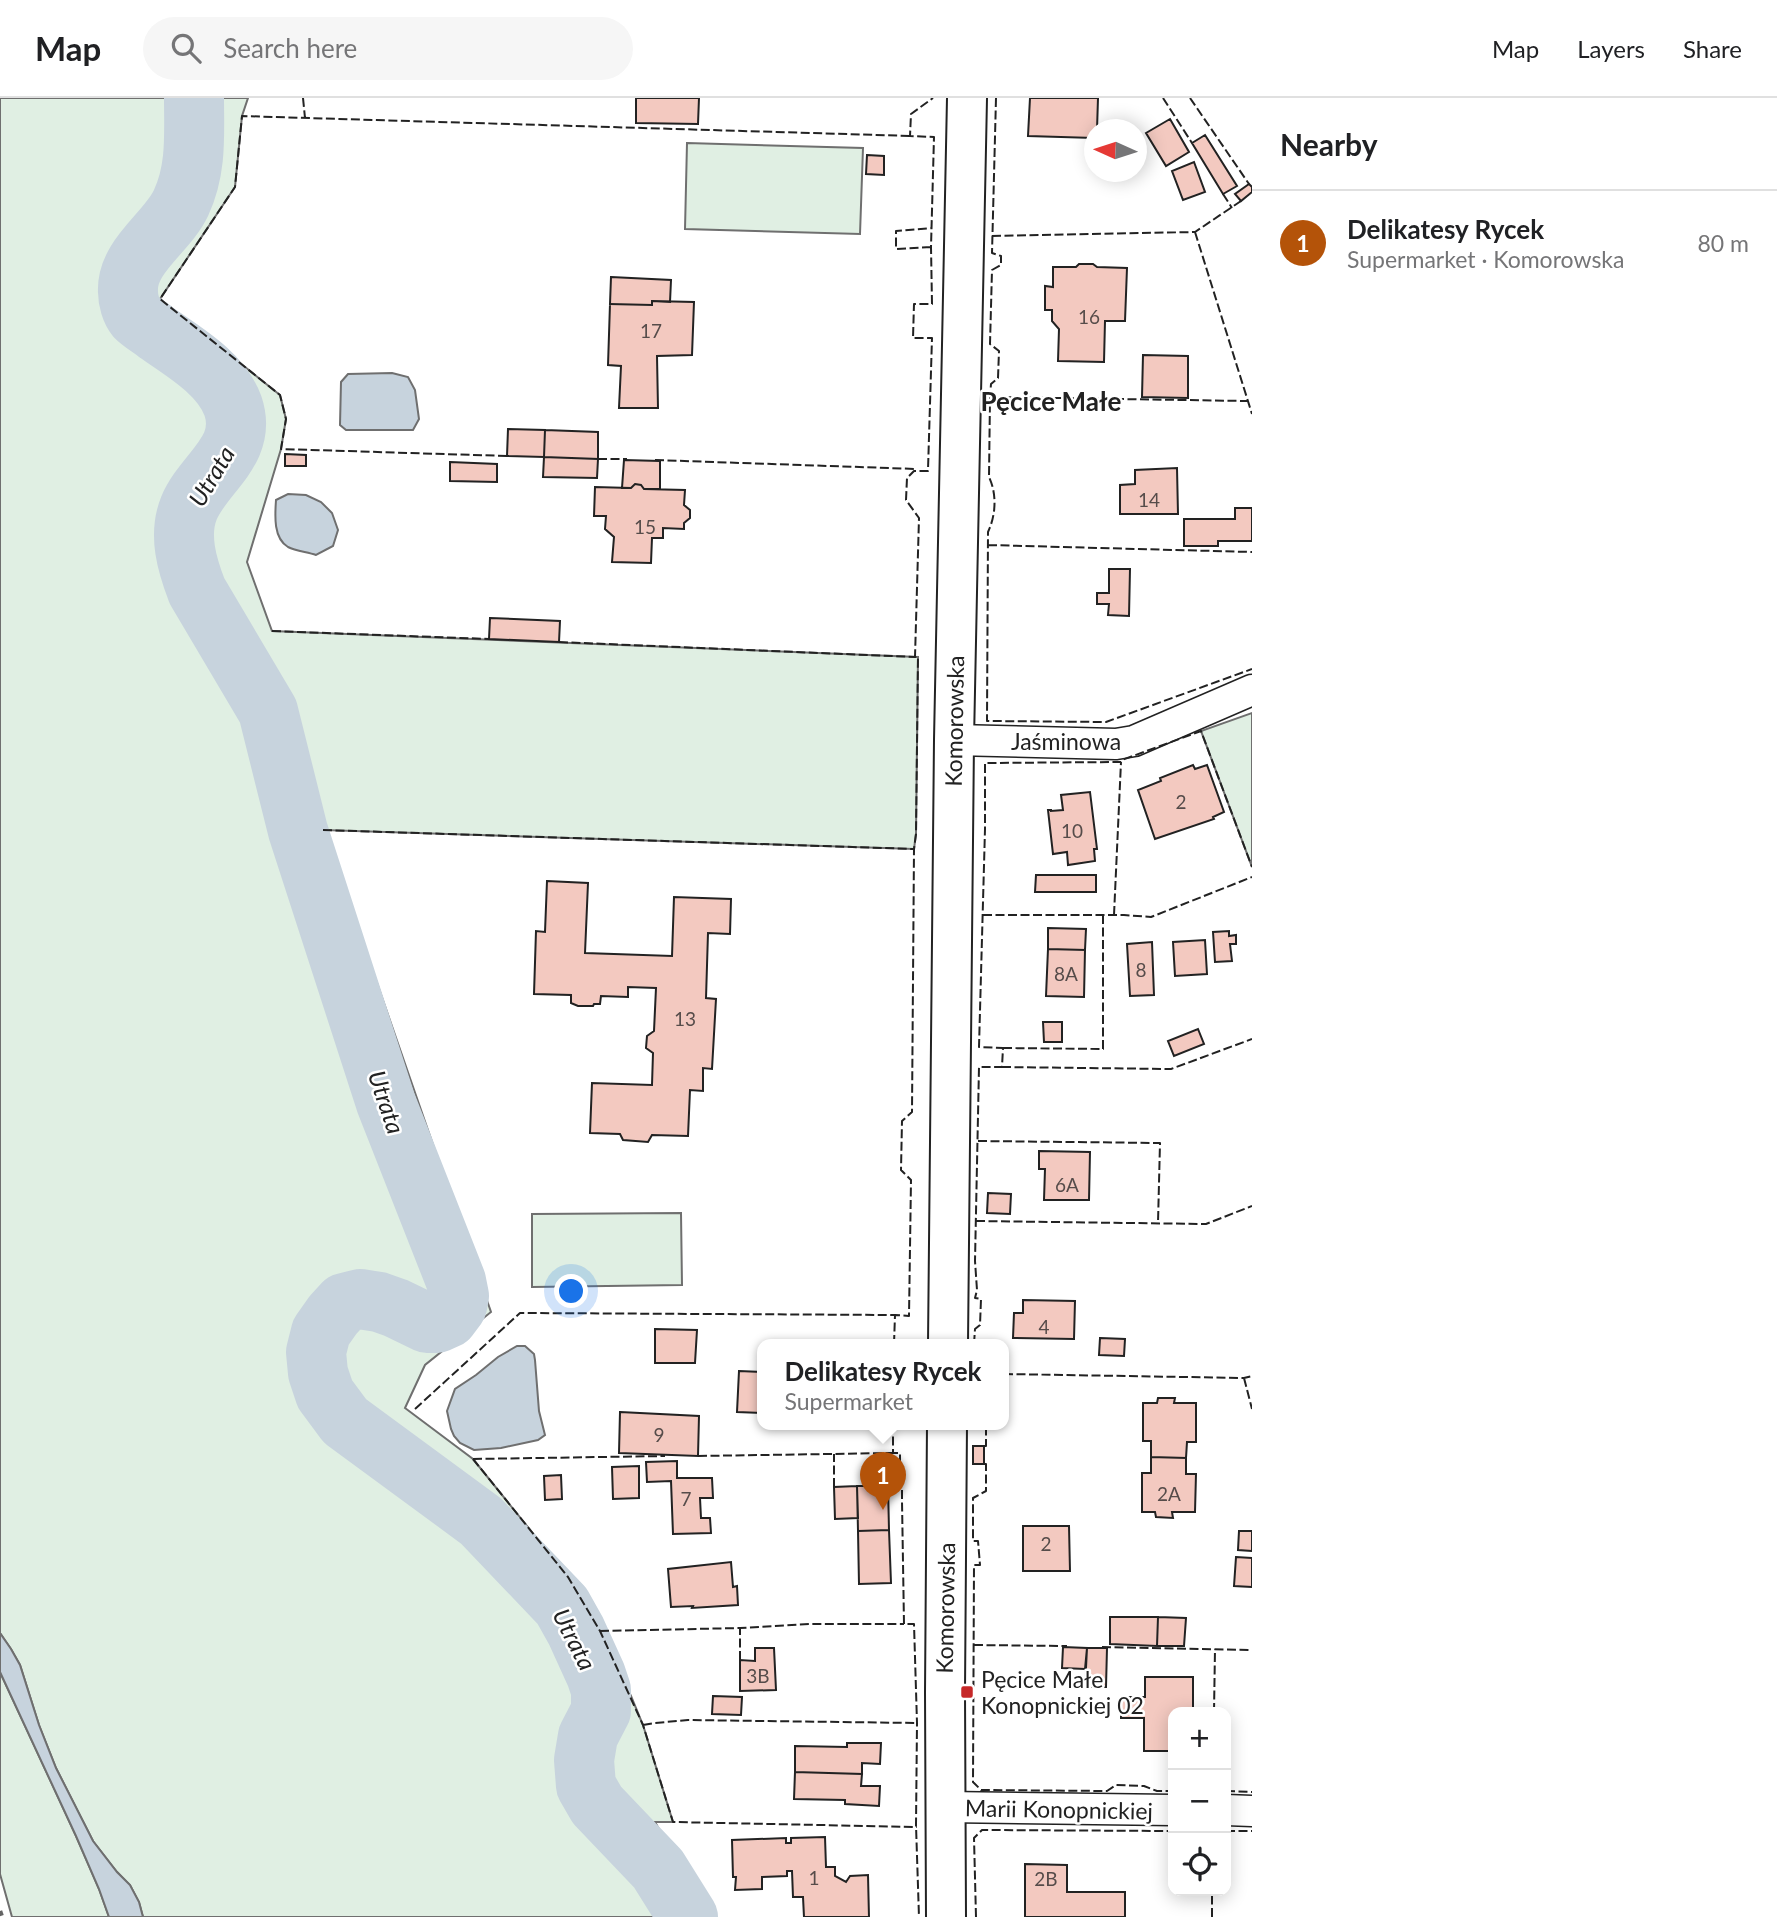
<!DOCTYPE html>
<meta charset="utf-8">
<style>
body{margin:0;font-family:Lato,sans-serif;background:#f6f6f6;color:#202124}
.controls{position:absolute;right:21px;bottom:21px;display:grid;overflow:hidden;border-radius:14px;box-shadow:0 4px 18px #0003}
.controls button{width:63px;height:63px;display:grid;place-items:center;padding:0;border:0;border-bottom:2px solid #e0e0e0;background:#fff;color:#202124;font:35px sans-serif}
.compass{position:absolute;left:1084px;top:21px;width:63px;height:63px;border-radius:50%;background:#fff;box-shadow:0 4px 18px #0003;rotate:273deg}
.you{position:absolute;left:572px;top:1194px;width:24px;height:24px;margin:-18px;border:5px solid #fff;border-radius:50%;background:#1a73e8;box-shadow:0 0 0 10px #1a73e833}
.badge{display:grid;place-items:center;width:46px;height:46px;border-radius:50%;background:#b45309;color:#fff;font-size:23px;font-weight:700}
.pin{position:absolute;translate:-50% -58px;filter:drop-shadow(0 2px 4px #0008)}
.pin::after{content:'';position:absolute;top:37px;width:24px;height:21px;background:inherit;clip-path:polygon(0 0,100% 0,50% 100%)}
.popup{position:absolute;left:757px;top:1241px;width:252px;height:91px;box-sizing:border-box;display:grid;place-content:center;border-radius:14px;background:#fff;filter:drop-shadow(0 2px 5px #0005);font-size:23px;white-space:nowrap;color:#757577}
.popup b{font-size:26px;color:#202124}
.popup::after{content:'';position:absolute;left:50%;top:100%;margin-left:-14px;border:14px solid transparent;border-top-color:#fff}
.list{margin:0;padding:0;list-style:none}
h2{display:flex;justify-content:space-between;align-items:center;height:91px;margin:0;padding:0 28px;font-size:30px}
h2 small{font-size:23px;font-weight:400;color:#757577}
.list li{display:grid;grid-template-columns:46px 1fr auto;gap:21px;align-items:center;box-sizing:border-box;height:105px;padding:0 28px;border-top:2px solid #e0e0e0}
.list b{display:block;font-size:26px;white-space:nowrap}
.list p{margin:0;font-size:23px;white-space:nowrap;color:#757577}
.list em{font-size:23px;font-style:normal;color:#757577}
.icon{flex:none;width:38px;height:38px;fill:none;stroke:currentColor;stroke-width:2;stroke-linecap:round;stroke-linejoin:round}
.map{position:relative;flex:none;width:1252px;height:1819px;overflow:hidden}
header{display:flex;align-items:center;gap:42px;box-sizing:border-box;height:98px;padding:0 35px;background:#fff;border-bottom:2px solid #e0e0e0}
header strong{font-size:33px}
nav{display:flex;gap:38px;margin-inline-start:auto;font-size:24px}
.search{width:490px;height:63px;background:#f6f6f6;display:flex;align-items:center;gap:18px;box-sizing:border-box;padding:0 24px;border-radius:38px;color:#757577;font-size:26px}
main{display:flex}
aside{flex:1;background:#fff}
.map>svg:first-child{display:block}
</style>
<header>
<strong>Map</strong>
<div class="search"><svg class="icon" aria-label="search" viewBox="0 0 24 24"><circle cx="10" cy="10" r="6"/><path d="M15 15l6 6"/></svg>Search here</div>
<nav><a>Map</a><a>Layers</a><a>Share</a></nav>
</header>
<main>
<div class="map">
<svg width="1252" height="1819" viewBox="0 0 1252 1819">
<rect width="100%" height="100%" fill="#fff"/>
<path fill="#e0efe3" stroke="#6f6f6f" stroke-width="2" d="M 0,0 L 248,0 L 242,18 L 235,89 L 160,201 L 280,297 L 286,321 L 281,351 L 247,464 L 272,533 L 918,559 L 916,736 L 914,751 L 324,732 L 491,1214 L 425,1267 L 405,1310 L 473,1361 L 568,1479 L 600,1533 L 631,1598 L 643,1627 L 673,1724 L 655,1724 L 710,1819 L 143,1819 L 139,1804 L 130,1787 L 117,1774 L 93,1743 L 56,1670 L 39,1627 L 20,1567 L 11,1551 L 0,1535 Z
M 687,45 L 863,50 L 860,136 L 685,131 Z
M 1252,615 L 1252,769 L 1201,633 Z
M 681,1115 L 682,1187 L 532,1189 L 532,1116 Z
M 0,1574 L 76,1738 L 99,1791 L 109,1819 L 12,1819 L 0,1776 Z"/>
<path fill="#c7d3dd" stroke="#6f6f6f" stroke-width="2" d="M 392,275 L 408,279 L 415,292 L 419,321 L 413,332 L 346,332 L 340,327 L 341,284 L 348,276 Z
M 288,396 L 306,397 L 321,404 L 332,415 L 338,432 L 333,448 L 316,457 C 307,454 296,453 288,449 C 273,440 275,417 276,402 Z
M 517,1248 L 525,1248 L 534,1256 L 535,1262 L 539,1313 L 545,1337 L 538,1342 L 501,1350 L 474,1352 L 460,1345 L 454,1338 L 451,1331 L 447,1313 L 455,1291 L 476,1277 L 498,1259 Z
M 0,1535 L 11,1551 L 20,1567 L 39,1627 L 56,1670 L 93,1743 L 117,1774 L 130,1787 L 139,1804 L 143,1819 L 109,1819 L 99,1791 L 76,1738 L 0,1574 Z"/>
<g fill="none" stroke-linecap="round" stroke-linejoin="round">
<path stroke="#c7d3dd" stroke-width="60" d="M 194,0 C 194,36 197,71 181,105 C 167,135 126,158 128,194 C 128,202 131,213 136,219 C 142,225 151,230 157,235 C 184,254 221,275 233,308 C 248,353 204,374 189,410 C 178,437 187,467 197,493 L 268,613 L 298,733 L 386,1005 L 456,1183 L 459,1198 L 457,1208 L 448,1220 L 437,1225 L 427,1225 L 396,1210 L 379,1204 L 360,1201 L 344,1205 L 333,1217 L 321,1234 L 316,1254 L 318,1275 L 325,1296 L 345,1323 L 481,1423 L 562,1508 L 576,1533 L 596,1577 L 601,1592 L 601,1613 L 588,1638 L 584,1662 L 586,1688 L 597,1707 L 658,1771 L 688,1819"/>
</g>
<path fill="#f3c9c0" stroke="#222" stroke-width="2" d="M 636,0 L 699,0 L 698,26 L 636,25 Z
M 1030,0 L 1098,0 L 1097,32 L 1094,32 L 1094,40 L 1028,38 Z
M 1170,21 L 1189,54 L 1166,68 L 1146,35 Z
M 1205,37 L 1237,88 L 1223,96 L 1192,45 Z
M 867,57 L 884,58 L 884,77 L 866,76 Z
M 1194,64 L 1205,94 L 1183,102 L 1172,73 Z
M 1249,86 L 1252,89 L 1252,94 L 1241,103 L 1235,96 Z
M 1079,166 L 1093,166 L 1097,169 L 1127,170 L 1125,223 L 1105,223 L 1104,264 L 1058,263 L 1059,231 L 1052,223 L 1052,212 L 1045,212 L 1045,188 L 1053,189 L 1053,169 L 1076,169 Z
M 611,179 L 671,182 L 670,204 L 652,203 L 652,207 L 610,206 Z
M 652,203 L 694,204 L 692,257 L 657,258 L 658,310 L 619,310 L 621,268 L 608,267 L 610,206 L 652,207 Z
M 1143,257 L 1188,258 L 1188,300 L 1142,299 Z
M 508,331 L 545,332 L 544,359 L 507,358 Z
M 545,332 L 598,334 L 598,361 L 544,359 Z
M 285,356 L 306,357 L 306,368 L 285,368 Z
M 544,359 L 598,361 L 597,380 L 543,379 Z
M 624,362 L 660,363 L 660,391 L 644,391 L 641,387 L 635,386 L 631,390 L 622,390 Z
M 450,364 L 497,366 L 497,384 L 450,383 Z
M 1177,370 L 1178,416 L 1120,416 L 1120,387 L 1135,386 L 1135,372 Z
M 635,386 L 641,387 L 644,391 L 685,392 L 684,407 L 690,412 L 690,420 L 684,425 L 684,431 L 663,430 L 663,440 L 652,440 L 651,465 L 612,464 L 614,439 L 605,431 L 606,418 L 594,418 L 595,389 L 631,390 Z
M 1235,410 L 1252,410 L 1252,443 L 1218,443 L 1218,448 L 1184,448 L 1184,421 L 1235,421 Z
M 1109,471 L 1130,471 L 1129,518 L 1108,517 L 1109,506 L 1097,506 L 1097,495 L 1109,495 Z
M 490,520 L 560,523 L 559,544 L 489,541 Z
M 1193,667 L 1195,671 L 1207,667 L 1224,714 L 1213,719 L 1214,721 L 1155,741 L 1138,692 L 1161,683 L 1160,680 Z
M 1090,694 L 1097,751 L 1094,751 L 1095,763 L 1068,767 L 1067,754 L 1053,756 L 1048,712 L 1051,712 L 1051,713 L 1063,712 L 1061,697 Z
M 1036,777 L 1096,777 L 1096,794 L 1035,794 Z
M 547,783 L 588,785 L 585,855 L 672,858 L 674,799 L 731,801 L 730,836 L 708,835 L 706,900 L 716,901 L 712,971 L 703,970 L 703,993 L 690,992 L 688,1038 L 652,1037 L 648,1044 L 623,1042 L 620,1036 L 590,1035 L 592,985 L 652,987 L 653,955 L 646,950 L 647,938 L 654,933 L 656,890 L 628,889 L 628,899 L 601,898 L 600,906 L 594,906 L 593,908 L 578,908 L 571,905 L 571,897 L 534,896 L 536,833 L 545,834 Z
M 1048,830 L 1086,831 L 1085,852 L 1048,851 Z
M 1229,833 L 1229,838 L 1236,837 L 1236,846 L 1230,846 L 1232,863 L 1215,864 L 1213,834 Z
M 1205,842 L 1207,876 L 1175,878 L 1173,844 Z
M 1152,844 L 1154,897 L 1130,898 L 1127,846 Z
M 1048,851 L 1085,852 L 1084,899 L 1046,898 Z
M 1043,924 L 1062,924 L 1062,944 L 1044,944 Z
M 1198,931 L 1204,946 L 1174,958 L 1168,943 Z
M 1039,1053 L 1090,1054 L 1089,1102 L 1044,1102 L 1045,1071 L 1039,1071 Z
M 988,1095 L 1011,1096 L 1010,1116 L 987,1115 Z
M 1023,1202 L 1075,1203 L 1074,1241 L 1013,1240 L 1014,1215 L 1023,1215 Z
M 655,1231 L 697,1232 L 695,1265 L 655,1265 Z
M 1100,1240 L 1125,1241 L 1124,1258 L 1099,1257 Z
M 739,1273 L 762,1274 L 762,1315 L 737,1314 Z
M 1158,1300 L 1175,1300 L 1174,1305 L 1196,1305 L 1196,1344 L 1187,1344 L 1186,1360 L 1151,1359 L 1151,1343 L 1143,1343 L 1143,1305 L 1157,1305 Z
M 620,1314 L 699,1318 L 698,1358 L 619,1355 Z
M 973,1348 L 984,1348 L 984,1366 L 973,1366 Z
M 1151,1359 L 1186,1360 L 1186,1376 L 1196,1376 L 1195,1414 L 1172,1414 L 1173,1420 L 1156,1419 L 1155,1414 L 1142,1414 L 1142,1375 L 1151,1375 Z
M 677,1363 L 677,1380 L 712,1380 L 713,1400 L 700,1400 L 701,1420 L 710,1420 L 711,1435 L 673,1436 L 671,1383 L 647,1384 L 646,1364 Z
M 639,1368 L 639,1400 L 613,1401 L 612,1369 Z
M 561,1377 L 562,1401 L 545,1402 L 544,1378 Z
M 857,1388 L 888,1388 L 889,1432 L 858,1433 Z
M 857,1388 L 858,1420 L 835,1421 L 834,1389 Z
M 1023,1428 L 1069,1428 L 1070,1473 L 1023,1473 Z
M 889,1432 L 891,1485 L 859,1486 L 858,1433 Z
M 1239,1433 L 1252,1433 L 1252,1453 L 1238,1452 Z
M 1236,1459 L 1252,1460 L 1252,1489 L 1234,1488 Z
M 731,1464 L 733,1489 L 737,1488 L 738,1507 L 692,1510 L 693,1508 L 671,1509 L 668,1471 Z
M 1110,1519 L 1158,1519 L 1157,1548 L 1110,1546 Z
M 1158,1519 L 1186,1520 L 1184,1548 L 1157,1548 Z
M 1063,1549 L 1087,1550 L 1085,1571 L 1062,1570 Z
M 755,1550 L 774,1550 L 776,1592 L 740,1593 L 740,1562 L 755,1563 Z
M 1087,1550 L 1107,1550 L 1106,1589 L 1085,1589 Z
M 1145,1579 L 1193,1579 L 1193,1614 L 1173,1614 L 1173,1653 L 1144,1653 L 1144,1620 L 1121,1620 L 1121,1599 L 1145,1599 Z
M 713,1598 L 742,1599 L 741,1617 L 712,1616 Z
M 847,1645 L 881,1645 L 880,1666 L 862,1665 L 862,1676 L 795,1674 L 795,1648 L 847,1649 Z
M 795,1674 L 862,1676 L 861,1688 L 880,1688 L 879,1708 L 845,1706 L 845,1702 L 794,1701 Z
M 825,1739 L 826,1769 L 835,1769 L 835,1778 L 846,1784 L 850,1778 L 868,1777 L 869,1819 L 804,1819 L 803,1799 L 793,1799 L 792,1773 L 787,1773 L 787,1778 L 762,1779 L 762,1791 L 735,1792 L 736,1779 L 733,1779 L 732,1742 L 786,1740 L 786,1745 L 791,1745 L 791,1740 Z
M 1025,1766 L 1067,1767 L 1067,1794 L 1125,1794 L 1125,1819 L 1025,1819 Z"/>
<g fill="none" stroke-linecap="round" stroke-linejoin="round">
<g stroke="#222" stroke-width="33">
<path id="street" d="M 954,642 L 1116,646 L 1134,643 L 1252,592
M 945,1709 L 1173,1712
M 1226,1712 L 1252,1713"/>
</g>
<g stroke="#222" stroke-width="42">
<path id="secondary" d="M 948,1246 L 954,642 L 967,0
M 946,1819 L 945,1594 L 947,1326"/>
</g>
<path stroke="#646464" stroke-width="4.5" stroke-dasharray="5 3.5" stroke-linecap="butt" d="M 0,1813 L 2,1819"/>
<use href="#street" stroke="#fff" stroke-width="30"/>
<use href="#secondary" stroke="#fff" stroke-width="38"/>
<path stroke="#222" stroke-width="2" stroke-dasharray="9 3.5" stroke-linecap="butt" d="M 303,0 L 305,20
M 996,0 L 992,155 L 1001,158 L 1001,167 L 992,172 L 990,246 L 999,253 L 998,280 L 991,286 L 990,299 L 989,379 C 997,396 996,417 988,434 L 987,623 L 1106,624 L 1252,571
M 1163,0 L 1192,45
M 1190,0 L 1249,86
M 1223,96 L 1232,110
M 1195,134 L 1252,316
M 992,138 L 1195,134 L 1241,103
M 931,149 L 896,151 L 896,133 L 932,130
M 990,299 L 1248,303
M 507,358 L 281,351 L 286,321 L 280,297 L 160,201 L 235,89 L 242,18 L 910,38
M 598,361 L 627,361
M 655,362 L 917,371
M 988,447 L 1252,454
M 272,533 L 489,541
M 559,544 L 915,559
M 323,732 L 914,751
M 983,817 L 1124,817 L 1151,819 L 1252,779
M 1114,817 L 1121,664
M 1003,950 L 1103,951 L 1103,818
M 1002,969 L 1171,971 L 1252,941
M 978,1043 L 1160,1045 L 1158,1125
M 976,1123 L 1206,1126 L 1252,1108
M 894,1246 L 895,1217 L 909,1218 L 911,1082 L 901,1072 L 902,1023 L 912,1014 L 914,751 L 916,736 L 918,559 L 915,559 L 919,420 L 906,402 L 907,380 L 914,373 L 928,373 L 928,372 L 932,240 L 913,240 L 914,206 L 932,206 L 931,149 L 934,39 L 910,38 L 911,16 L 933,0
M 974,1246 L 975,1231 L 980,1227 L 981,1201 L 975,1200 L 977,1192 L 975,1163 L 979,969 L 1002,969 L 1003,950 L 979,949 L 985,731 L 985,665 L 1121,664 L 1122,662 L 1201,633 L 1252,769
M 1004,1276 L 1244,1280 L 1252,1278
M 1244,1280 L 1252,1311
M 415,1311 L 520,1215 L 895,1217
M 893,1326 L 893,1355 L 900,1355 L 900,1390 L 902,1390 L 902,1403 L 904,1526 L 914,1526 L 917,1625 L 916,1727 L 919,1819
M 984,1348 L 986,1348 L 986,1326
M 698,1358 L 893,1355
M 473,1361 L 568,1479 L 600,1533 L 643,1627 L 673,1724 L 917,1729
M 473,1361 L 665,1358
M 984,1366 L 986,1366 L 986,1393 L 973,1400 L 973,1443 L 978,1443 L 980,1467 L 974,1467 L 973,1684 L 981,1692 L 1107,1693 L 1116,1687 L 1144,1688 L 1157,1693 L 1173,1693
M 834,1389 L 834,1356
M 600,1533 L 740,1530 L 810,1526 L 904,1526
M 974,1547 L 1067,1548
M 1102,1549 L 1252,1552
M 740,1562 L 740,1530
M 1214,1614 L 1215,1551
M 643,1627 L 655,1625 L 688,1622 L 916,1625
M 1226,1693 L 1252,1694
M 1226,1733 L 1252,1733
M 976,1819 L 974,1740 L 982,1732 L 1173,1733
M 1212,1819 L 1212,1793"/>
</g>
<rect fill="#c62828" stroke="#fff" stroke-width="2.5" x="960" y="1587" width="14" height="14" rx="3.5"/>
<g text-anchor="middle" dominant-baseline="central" stroke-width="5" stroke-linejoin="round" paint-order="stroke">
<g font-size="19" fill="#564c4a">
<text x="1089" y="218">16</text>
<text x="651" y="232">17</text>
<text x="1149" y="401">14</text>
<text x="645" y="428">15</text>
<text x="1181" y="703">2</text>
<text x="1072" y="732">10</text>
<text x="1141" y="871">8</text>
<text x="1066" y="875">8A</text>
<text x="685" y="920">13</text>
<text x="1067" y="1086">6A</text>
<text x="1044" y="1228">4</text>
<text x="659" y="1336">9</text>
<text x="1169" y="1395">2A</text>
<text x="686" y="1400">7</text>
<text x="1046" y="1445">2</text>
<text x="758" y="1577">3B</text>
<text x="814" y="1779">1</text>
<text x="1046" y="1780">2B</text>
</g>
<g font-size="23" fill="#222" stroke="#fff">
<text transform="translate(954 623) rotate(-89)">Komorowska</text>
<text x="1066" y="643">Jaśminowa</text>
<text transform="translate(945 1510) rotate(-89)">Komorowska</text>
<text transform="translate(1059 1711) rotate(1)">Marii Konopnickiej</text>
</g>
<g font-size="23" fill="#222" stroke="#fff" text-anchor="start">
<text x="981" y="1581">Pęcice Małe<tspan x="981" dy="26">Konopnickiej 02</tspan></text>
</g>
<g font-size="24" font-style="italic" fill="#222" stroke="#fff">
<text transform="translate(211 378) rotate(-59)">Utrata</text>
<text transform="translate(387 1004) rotate(71)">Utrata</text>
<text transform="translate(575 1541) rotate(63)">Utrata</text>
</g>
<g font-size="26" font-weight="bold" fill="#222" stroke="#fff">
<text x="1051" y="303">Pęcice Małe</text>
</g>
</g>
</svg>
<div class="controls">
<button>+</button>
<button>−</button>
<button><svg class="icon" aria-label="locate" viewBox="0 0 24 24"><circle cx="12" cy="12" r="6"/><path d="M12 2v4M12 18v4M2 12h4M18 12h4"/></svg></button>
</div>
<svg class="compass" viewBox="-18 -18 36 36"><path d="M0-13l5 13h-10z" fill="#e53935"/><path d="M0 13l5-13h-10z" fill="#757577"/></svg>
<div class="you"></div>
<div class="pin badge" style="left:883px;top:1412px">1</div>
<div class="popup"><b>Delikatesy Rycek</b>Supermarket</div>
</div>
<aside>
<h2>Nearby<small></small></h2>
<ul class="list">
<li><span class="badge">1</span><div><b>Delikatesy Rycek</b><p>Supermarket · Komorowska</p></div><em>80 m</em></li>
</ul>
</aside>
</main>
